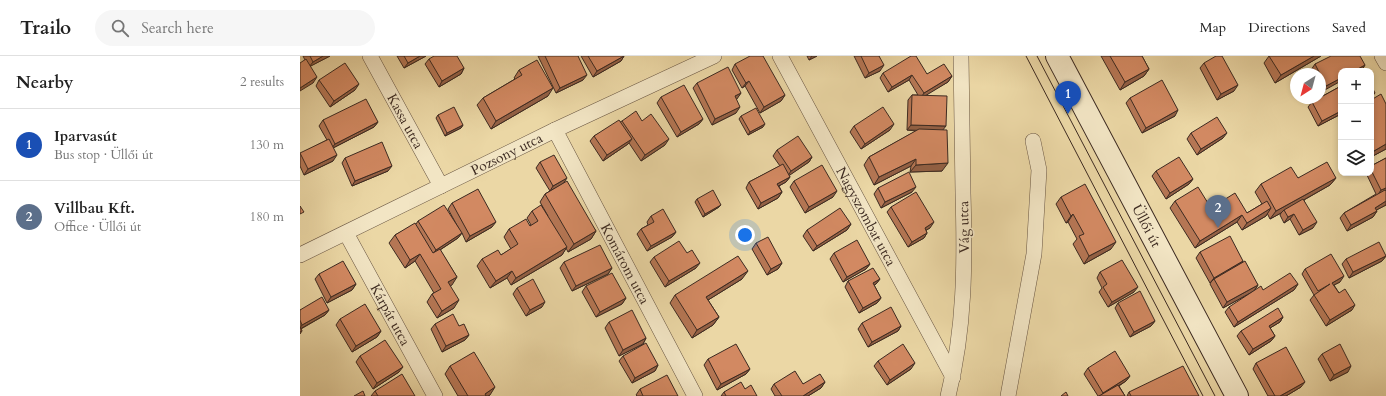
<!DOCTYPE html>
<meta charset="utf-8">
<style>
body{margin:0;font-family:Cardo,serif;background:#f6f6f6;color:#222}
.controls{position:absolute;right:12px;top:12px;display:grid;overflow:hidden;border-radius:8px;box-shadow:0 2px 6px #0003}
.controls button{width:36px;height:36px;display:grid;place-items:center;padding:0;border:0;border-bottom:1px solid #e0e0e0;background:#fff;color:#222;font:20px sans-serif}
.compass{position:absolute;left:990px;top:12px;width:36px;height:36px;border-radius:50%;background:#fff;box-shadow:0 2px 6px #0003;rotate:216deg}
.you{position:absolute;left:445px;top:179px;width:14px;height:14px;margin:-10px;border:3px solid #fff;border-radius:50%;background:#1a73e8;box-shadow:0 0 0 6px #1a73e833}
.badge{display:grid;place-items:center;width:26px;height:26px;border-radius:50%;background:#0f766e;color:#fff;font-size:13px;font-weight:700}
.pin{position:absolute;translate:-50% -33px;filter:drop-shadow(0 1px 2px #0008)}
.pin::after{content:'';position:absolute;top:21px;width:14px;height:12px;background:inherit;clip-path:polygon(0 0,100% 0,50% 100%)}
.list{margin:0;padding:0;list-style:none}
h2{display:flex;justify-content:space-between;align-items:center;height:52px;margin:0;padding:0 16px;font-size:17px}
h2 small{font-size:13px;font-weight:400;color:#767676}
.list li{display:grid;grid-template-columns:26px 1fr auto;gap:12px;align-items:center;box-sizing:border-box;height:72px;padding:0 16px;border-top:1px solid #e0e0e0}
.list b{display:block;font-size:15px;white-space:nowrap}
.list p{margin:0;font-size:13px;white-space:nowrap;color:#767676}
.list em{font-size:13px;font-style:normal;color:#767676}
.icon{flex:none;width:22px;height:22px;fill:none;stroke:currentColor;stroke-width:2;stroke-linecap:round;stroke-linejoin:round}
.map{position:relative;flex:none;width:1086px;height:340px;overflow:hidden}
header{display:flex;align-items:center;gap:24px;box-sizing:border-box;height:56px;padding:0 20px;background:#fff;border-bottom:1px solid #e0e0e0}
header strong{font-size:19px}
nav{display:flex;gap:22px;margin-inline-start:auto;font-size:14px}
.search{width:280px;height:36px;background:#f6f6f6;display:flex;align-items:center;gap:10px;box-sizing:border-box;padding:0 14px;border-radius:22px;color:#767676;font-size:15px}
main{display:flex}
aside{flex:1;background:#fff}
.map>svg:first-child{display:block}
</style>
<header>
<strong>Trailo</strong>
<div class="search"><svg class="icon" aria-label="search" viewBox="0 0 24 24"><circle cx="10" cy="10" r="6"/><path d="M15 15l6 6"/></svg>Search here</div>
<nav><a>Map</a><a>Directions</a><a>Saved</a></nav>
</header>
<main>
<aside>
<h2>Nearby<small>2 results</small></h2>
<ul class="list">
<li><span class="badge" style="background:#1a4fb4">1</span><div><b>Iparvasút</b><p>Bus stop · Üllői út</p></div><em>130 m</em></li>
<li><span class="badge" style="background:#5c6f8a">2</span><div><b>Villbau Kft.</b><p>Office · Üllői út</p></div><em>180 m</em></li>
</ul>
</aside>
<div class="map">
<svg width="1086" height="340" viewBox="0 0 1086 340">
<rect width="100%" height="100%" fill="#ebd7a5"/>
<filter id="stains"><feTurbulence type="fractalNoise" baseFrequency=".005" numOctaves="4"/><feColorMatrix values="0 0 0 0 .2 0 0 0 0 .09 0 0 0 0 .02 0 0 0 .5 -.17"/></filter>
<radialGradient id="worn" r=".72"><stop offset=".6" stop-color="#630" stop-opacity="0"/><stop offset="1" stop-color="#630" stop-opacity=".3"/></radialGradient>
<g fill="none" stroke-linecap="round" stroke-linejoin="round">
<g stroke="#685542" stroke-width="16">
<g id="street">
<path id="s1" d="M 70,0 L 141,130"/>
<path id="s2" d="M 480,0 L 653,321"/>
<path d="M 1082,0 L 1086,7"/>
<path id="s3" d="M 255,74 L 395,340"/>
<path id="s4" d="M 46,177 L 135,340"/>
<path id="s5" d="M 0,199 L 255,74 L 414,0"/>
<path d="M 648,340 C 665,273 665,206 663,137 C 662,91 662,46 661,0"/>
<path d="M 708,340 L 734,198 L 739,114 L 733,85"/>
</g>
</g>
<g stroke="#3c2a21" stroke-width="24">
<g id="secondary">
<path id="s6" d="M 757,0 L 937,340"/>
</g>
</g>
<use href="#street" stroke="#f2e5c4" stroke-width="15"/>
<use href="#secondary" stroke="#f2e5c4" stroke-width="22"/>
<path stroke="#3c2a21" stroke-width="1" d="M 726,0 L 903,340
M 737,0 L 915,340"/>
</g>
<path fill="#b57654" stroke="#3c2a21" d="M 3,0 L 30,0 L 10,10 L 13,27 L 5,4 Z
M 97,0 L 126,0 L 104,12 Z
M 238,0 L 278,0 L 283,24 L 256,37 Z
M 281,0 L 324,0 L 321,5 L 293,21 Z
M 507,0 L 517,0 L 509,4 Z
M 554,0 L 579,0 L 580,15 L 565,22 Z
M 801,0 L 842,0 L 849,13 L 844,20 L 820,34 Z
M 969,0 L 1021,0 L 975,27 L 964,7 Z
M 129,3 L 164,12 L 161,18 L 139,31 L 125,8 Z
M 904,7 L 934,35 L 917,44 L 900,12 Z
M 435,8 L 485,39 L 481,45 L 460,57 L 445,30 L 442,32 L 432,14 Z
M 1015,8 L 1065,9 L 1061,15 L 1041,15 L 1023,35 L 1020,30 L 1020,18 L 1013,18 L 1011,14 Z
M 219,14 L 248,40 L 191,73 L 177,49 L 183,42 L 215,23 L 214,22 Z
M 583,17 L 627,18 L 652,20 L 648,26 L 625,39 L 643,74 L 642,115 L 610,116 L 611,110 L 574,129 L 564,109 L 569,101 L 616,75 L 607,74 L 608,44 L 612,39 L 618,39 L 609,24 L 588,36 L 580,22 Z
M 19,24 L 55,34 L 30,51 L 16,30 Z
M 397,27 L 441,37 L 436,43 L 436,57 L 412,69 L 393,32 Z
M 1041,30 L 1041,58 L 1018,70 L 1008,51 L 1012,46 Z
M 361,41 L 403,63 L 399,68 L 377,81 L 357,47 Z
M 830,42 L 875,60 L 842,77 L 826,47 Z
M 1071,44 L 1086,93 L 1071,101 Z
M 138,59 L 163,69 L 161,72 L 145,80 L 136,62 Z
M 441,60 L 463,71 L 448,79 L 439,63 Z
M 23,64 L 78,66 L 74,71 L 33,92 L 33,105 L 4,119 L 0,110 L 0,98 L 27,84 L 19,70 Z
M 322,65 L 342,65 L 365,89 L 341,105 L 329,87 L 328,88 L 303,105 L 290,85 L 294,80 L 320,66 Z
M 554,70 L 590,74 L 561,93 L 550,76 Z
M 891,77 L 923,82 L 897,99 L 887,83 Z
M 477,94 L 512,101 L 509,106 L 489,119 L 490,121 L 486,126 L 479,130 L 482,136 L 478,142 L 458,153 L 446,132 L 449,126 L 480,110 L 473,100 Z
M 45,102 L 88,115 L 52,130 L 42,107 Z
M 1086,102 L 1086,149 L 1076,154 L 1077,155 L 1073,161 L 1047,175 L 1040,162 L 1044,157 L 1076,138 L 1066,117 L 1071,117 L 1071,110 Z
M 240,106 L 263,128 L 296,175 L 291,183 L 268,196 L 266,192 L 262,199 L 211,229 L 207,222 L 190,232 L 177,210 L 182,203 L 201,199 L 211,193 L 204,181 L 209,173 L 231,169 L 227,162 L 232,155 L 248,160 L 240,146 L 245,138 L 250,135 L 236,112 Z
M 856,115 L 893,123 L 889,128 L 866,143 L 852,120 Z
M 998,122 L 1036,122 L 1030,129 L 1004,144 L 1013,172 L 999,179 L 990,163 L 984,167 L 980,159 L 981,157 L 970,163 L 967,157 L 966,160 L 942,174 L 937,166 L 895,192 L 870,152 L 875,145 L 911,152 L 947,157 L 962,148 L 955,136 L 961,128 Z
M 494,125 L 533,141 L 505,157 L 490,131 Z
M 578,132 L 612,136 L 581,152 L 574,138 Z
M 761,141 L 811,193 L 784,208 L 773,188 L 777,183 L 768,166 L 766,167 L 756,148 Z
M 397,143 L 421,149 L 419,151 L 403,161 L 395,146 Z
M 152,147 L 192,171 L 166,186 L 162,177 L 158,182 L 140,194 L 157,221 L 150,229 L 154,252 L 137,262 L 127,246 L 132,238 L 134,237 L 115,205 L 105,212 L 89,187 L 95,179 L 116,168 L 118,165 L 159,173 L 148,153 Z
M 591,151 L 630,172 L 626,174 L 627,177 L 624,182 L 608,191 L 587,156 Z
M 351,160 L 376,176 L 372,181 L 347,195 L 337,178 L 341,173 L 348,169 L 347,166 Z
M 551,168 L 547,174 L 513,195 L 503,180 L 507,174 Z
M 456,187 L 482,207 L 478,213 L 467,219 L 452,193 Z
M 900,196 L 943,205 L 942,207 L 958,229 L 954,235 L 923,252 L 910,228 L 911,226 L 910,227 L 896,202 Z
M 534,197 L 570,208 L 566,213 L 543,226 L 530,203 Z
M 1086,200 L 1082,205 L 1049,222 L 1042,208 L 1046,203 Z
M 354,201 L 396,212 L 365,231 L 350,206 Z
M 264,206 L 312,212 L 308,218 L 272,235 L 260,212 Z
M 1005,213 L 1040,226 L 1034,229 L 1039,237 L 1052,254 L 1026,270 L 1010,244 L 1014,239 L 1002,218 Z
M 800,216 L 834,236 L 808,251 L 799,236 L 802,232 L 797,222 Z
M 19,218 L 56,228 L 52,234 L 27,247 L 15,223 Z
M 442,223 L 408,244 L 419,261 L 413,269 L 392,282 L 370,247 L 375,239 Z
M 580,223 L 576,228 L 574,229 L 581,242 L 577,247 L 559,257 L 545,231 L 548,225 Z
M 998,228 L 994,234 L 934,271 L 925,256 L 929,251 Z
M 286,230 L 326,242 L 322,248 L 296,261 L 282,236 Z
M 217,232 L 242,251 L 226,260 L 213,238 Z
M 818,247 L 855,265 L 851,270 L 830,281 L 815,252 Z
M 0,254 L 29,254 L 25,259 L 1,273 L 2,275 L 0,278 Z
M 983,261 L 980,266 L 970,272 L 975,280 L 971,285 L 949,299 L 937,280 L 941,275 Z
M 40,263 L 81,275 L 77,281 L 52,296 L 36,269 Z
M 309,266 L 346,282 L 343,288 L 319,300 L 305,272 Z
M 562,267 L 601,270 L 598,275 L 568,291 L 558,273 Z
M 135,268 L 159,270 L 169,279 L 165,284 L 142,296 L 131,273 Z
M 1022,298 L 1048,316 L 1030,325 L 1018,303 Z
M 60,300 L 99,316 L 73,333 L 56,306 Z
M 323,300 L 358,309 L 355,315 L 332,327 L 319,305 Z
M 408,303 L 450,313 L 446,318 L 417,334 L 404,309 Z
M 578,305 L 611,313 L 587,329 L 574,310 Z
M 956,307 L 1001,331 L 986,340 L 968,340 L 953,313 Z
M 150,310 L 190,339 L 188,340 L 158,340 L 145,318 Z
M 788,312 L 830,320 L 826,325 L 819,330 L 825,340 L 798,340 L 784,318 Z
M 525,326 L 521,332 L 508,340 L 475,340 L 471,333 L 474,328 L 503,328 Z
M 340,333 L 378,340 L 337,340 L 336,339 Z
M 445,333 L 457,340 L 421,340 L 424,336 Z
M 75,335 L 115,340 L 71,340 Z
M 829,336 L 899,340 L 827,340 Z"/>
<path fill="#936045" stroke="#3c2a21" d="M 23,0 L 30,0 L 9,11 L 13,6 Z
M 120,0 L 126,0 L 104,12 L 108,7 Z
M 324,0 L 321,5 L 293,21 L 297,15 Z
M 512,0 L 517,0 L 509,4 Z
M 1014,0 L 1021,0 L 975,27 L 981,19 Z
M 584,9 L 580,15 L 565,22 L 569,17 Z
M 1065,9 L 1061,15 L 1054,15 Z
M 164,12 L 161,18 L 139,31 L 142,25 Z
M 849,13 L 844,20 L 820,34 L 825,26 Z
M 287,19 L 283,24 L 256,37 L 260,32 Z
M 612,19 L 609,24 L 588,36 L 592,31 Z
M 652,20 L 648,26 L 620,43 L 624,37 Z
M 17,21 L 13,27 L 0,35 L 0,32 Z
M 1041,22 L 1041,25 L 1023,35 L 1026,30 Z
M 449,25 L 445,30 L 442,32 L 446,27 Z
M 59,28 L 55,34 L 30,51 L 34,45 Z
M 938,29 L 934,35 L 917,44 L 921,38 Z
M 253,32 L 248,40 L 191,73 L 196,65 Z
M 441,37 L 437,43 L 431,46 L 435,40 Z
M 1075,37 L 1071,42 L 1071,43 L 1071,39 Z
M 485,39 L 481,45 L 460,57 L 464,51 Z
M 440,51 L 436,57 L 412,69 L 415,63 Z
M 878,54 L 875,60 L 842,77 L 846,72 Z
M 1041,55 L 1041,58 L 1018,70 L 1022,65 Z
M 403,63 L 399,68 L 377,81 L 381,76 Z
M 78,66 L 74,71 L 31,93 L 35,88 Z
M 465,68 L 463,71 L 448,79 L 450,76 Z
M 594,68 L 590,74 L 561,93 L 565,88 Z
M 163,69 L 161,72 L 145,80 L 147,77 Z
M 611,69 L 646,70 L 642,75 L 607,74 Z
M 927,77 L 923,82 L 897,99 L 901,93 Z
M 332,83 L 328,88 L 303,105 L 307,99 Z
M 369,83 L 365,89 L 341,105 L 345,99 Z
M 1086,88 L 1086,93 L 1071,101 L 1071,99 L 1074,95 Z
M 37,99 L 33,105 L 4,119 L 8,113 Z
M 512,101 L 509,106 L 487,121 L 491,115 Z
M 616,103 L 611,110 L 574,129 L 579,121 Z
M 648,107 L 642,115 L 610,116 L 616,109 Z
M 92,110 L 88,115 L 52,130 L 55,125 Z
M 490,121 L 486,126 L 473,133 L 477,128 Z
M 267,122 L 263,128 L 250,135 L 253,130 Z
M 1036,122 L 1030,129 L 984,155 L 984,154 L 981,157 L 970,163 L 976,155 Z
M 893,123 L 889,128 L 866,143 L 870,137 Z
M 616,131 L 612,136 L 581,152 L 585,146 Z
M 1086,132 L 1086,135 L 1077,140 L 1081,134 Z
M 537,135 L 533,141 L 505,157 L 509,151 Z
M 482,136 L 478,142 L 458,153 L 461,147 Z
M 1086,145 L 1086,149 L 1071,157 L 1075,152 Z
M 421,149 L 419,151 L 403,161 L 405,158 Z
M 971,152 L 966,160 L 942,174 L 947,167 Z
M 1077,155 L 1073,161 L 1047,175 L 1051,169 Z
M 773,158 L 768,166 L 766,167 L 771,160 Z
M 994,158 L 990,163 L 984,167 L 988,161 Z
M 942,159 L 937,166 L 895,192 L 900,185 Z
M 196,166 L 192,171 L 166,186 L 170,180 Z
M 634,166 L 630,172 L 621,177 L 625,172 Z
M 1017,166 L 1013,172 L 999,179 L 1003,174 Z
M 551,168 L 547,174 L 513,195 L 517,190 Z
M 296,175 L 291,183 L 268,196 L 274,188 Z
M 376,176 L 372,181 L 347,195 L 351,190 Z
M 162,177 L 158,182 L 132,199 L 136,194 Z
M 627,177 L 624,182 L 608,191 L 612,186 Z
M 816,186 L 811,193 L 784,208 L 789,200 Z
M 267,191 L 262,199 L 211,229 L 216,222 Z
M 120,198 L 115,205 L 105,212 L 110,204 Z
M 1086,200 L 1082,205 L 1049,222 L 1053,216 Z
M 943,205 L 940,211 L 914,223 L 910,227 L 914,222 Z
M 400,207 L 396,212 L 365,231 L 369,225 Z
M 482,207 L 478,213 L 467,219 L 471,213 Z
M 570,208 L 566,213 L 543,226 L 547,221 Z
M 312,212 L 308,218 L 272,235 L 276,230 Z
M 212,215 L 207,222 L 190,232 L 196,225 Z
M 448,215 L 442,223 L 400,249 L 406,241 Z
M 1044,220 L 1040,226 L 1028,232 L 1032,227 Z
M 157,221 L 152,229 L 143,234 L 148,226 Z
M 580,223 L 576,228 L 569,232 L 573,227 Z
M 56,228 L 52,234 L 27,247 L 31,241 Z
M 998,228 L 994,234 L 934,271 L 938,266 Z
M 958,229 L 954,235 L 923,252 L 927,246 Z
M 838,231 L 834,236 L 808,251 L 812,246 Z
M 326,242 L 322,248 L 296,261 L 300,256 Z
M 581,242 L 577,247 L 559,257 L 563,252 Z
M 159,244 L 154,252 L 137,262 L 142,255 Z
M 245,246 L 242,251 L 226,260 L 230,254 Z
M 1055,249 L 1052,254 L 1026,270 L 1030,264 Z
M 29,254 L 25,259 L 0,273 L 0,272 L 2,269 Z
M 419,261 L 413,269 L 392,282 L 397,274 Z
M 983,261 L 980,266 L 965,275 L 969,270 Z
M 855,265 L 851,270 L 830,281 L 834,276 Z
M 601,270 L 598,275 L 568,291 L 572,286 Z
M 81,275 L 77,281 L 52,296 L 56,290 Z
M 169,279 L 165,284 L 142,296 L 146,290 Z
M 975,280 L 971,285 L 949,299 L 953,293 Z
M 346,282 L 343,288 L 319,300 L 323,294 Z
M 615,307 L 611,313 L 587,329 L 590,324 Z
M 358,309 L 355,315 L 332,327 L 335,322 Z
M 1051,310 L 1048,316 L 1030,325 L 1034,319 Z
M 103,311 L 99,316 L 73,333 L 77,327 Z
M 450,313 L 446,318 L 417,334 L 421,328 Z
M 830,320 L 826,325 L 802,340 L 801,340 L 803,337 Z
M 525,326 L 521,332 L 508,340 L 503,340 Z
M 1005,326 L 1001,331 L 986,340 L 980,340 Z
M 195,331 L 190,339 L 188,340 L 183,340 L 185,338 Z"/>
<path fill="#d28962" stroke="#3c2a21" d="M 10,0 L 23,0 L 13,6 Z
M 104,0 L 120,0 L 108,7 Z
M 134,0 L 157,0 L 164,12 L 142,25 L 129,3 Z
M 245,0 L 278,0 L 287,19 L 260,32 Z
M 288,0 L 324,0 L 297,15 Z
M 450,0 L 463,0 L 485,39 L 464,51 L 449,25 L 446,27 L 435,8 Z
M 561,0 L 579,0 L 584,9 L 569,17 Z
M 611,0 L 616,0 L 627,18 L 644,8 L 652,20 L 624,37 L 612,19 L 592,31 L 583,17 Z
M 810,0 L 842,0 L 849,13 L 825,26 Z
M 916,0 L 922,0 L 938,29 L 921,38 L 904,7 Z
M 969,0 L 1014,0 L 981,19 Z
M 1031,0 L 1060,0 L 1065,9 L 1054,15 L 1041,15 L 1041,22 L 1026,30 L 1015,8 Z
M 6,3 L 17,21 L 0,32 L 0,7 Z
M 237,4 L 253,32 L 196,65 L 183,42 L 222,19 L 219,14 Z
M 45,7 L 59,28 L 34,45 L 19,24 Z
M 428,11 L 441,37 L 435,40 L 440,51 L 415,63 L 397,27 Z
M 862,24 L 878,54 L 846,72 L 830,42 Z
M 384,29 L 403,63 L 381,76 L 361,41 Z
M 1071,29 L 1075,37 L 1071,39 Z
M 1041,30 L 1041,55 L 1022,65 L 1012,46 Z
M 1081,38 L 1086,48 L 1086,88 L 1074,95 L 1071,89 L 1071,44 Z
M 612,39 L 647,40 L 646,70 L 611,69 Z
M 66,43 L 78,66 L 35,88 L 23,64 Z
M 154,51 L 163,69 L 147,77 L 138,59 Z
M 583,51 L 594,68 L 565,88 L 554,70 Z
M 456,52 L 465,68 L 450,76 L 441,60 Z
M 336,55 L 342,65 L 351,58 L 369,83 L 345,99 L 322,65 Z
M 917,61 L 927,77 L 901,93 L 891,77 Z
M 319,64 L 332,83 L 307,99 L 294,80 Z
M 619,73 L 647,74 L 648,107 L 616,109 L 616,103 L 579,121 L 569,101 Z
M 498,80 L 512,101 L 491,115 L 477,94 Z
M 29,83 L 37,99 L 8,113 L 0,97 Z
M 82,86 L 92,110 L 55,125 L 45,102 Z
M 254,99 L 267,122 L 253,130 L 240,106 Z
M 879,101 L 893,123 L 870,137 L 856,115 Z
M 1086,102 L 1086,132 L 1081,134 L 1071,114 L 1071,110 Z
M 1027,106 L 1036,122 L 976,155 L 961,128 L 991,111 L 998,122 Z
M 483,108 L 490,121 L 477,128 L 482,136 L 461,147 L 449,126 Z
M 522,109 L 537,135 L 509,151 L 494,125 Z
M 609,116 L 616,131 L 585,146 L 578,132 Z
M 267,125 L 296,175 L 274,188 L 245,138 Z
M 785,128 L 816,186 L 789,200 L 779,180 L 784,178 L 773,158 L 771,160 L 761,141 Z
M 898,131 L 911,152 L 935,137 L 947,157 L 967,145 L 971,152 L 947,167 L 942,159 L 900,185 L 875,145 Z
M 178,133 L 196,166 L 170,180 L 152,147 Z
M 413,134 L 421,149 L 405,158 L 397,143 Z
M 1085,134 L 1086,135 L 1086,145 L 1075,152 L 1077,155 L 1051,169 L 1044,157 Z
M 616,136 L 634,166 L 625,172 L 627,177 L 612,186 L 591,151 Z
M 1003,143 L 1017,166 L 1003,174 L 994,158 L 988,161 L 984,154 Z
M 144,149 L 162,177 L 136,194 L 118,165 Z
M 241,149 L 267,191 L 216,222 L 212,215 L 196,225 L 182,203 L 198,194 L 201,199 L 218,188 L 209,173 L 226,163 L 230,170 L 238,165 L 232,155 Z
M 0,150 L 4,156 L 0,158 Z
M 540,152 L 551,168 L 517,190 L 507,174 Z
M 363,153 L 376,176 L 351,190 L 341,173 L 354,166 L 351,160 Z
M 115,167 L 133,197 L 140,193 L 157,221 L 148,226 L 159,244 L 142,255 L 132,238 L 141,233 L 120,198 L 110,204 L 95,179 Z
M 930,180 L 943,205 L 914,222 L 900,196 Z
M 468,181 L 482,207 L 471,213 L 456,187 Z
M 557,184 L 570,208 L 547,221 L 534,197 Z
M 379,185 L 387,197 L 392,194 L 400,207 L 369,225 L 354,201 Z
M 1079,186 L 1086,200 L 1053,216 L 1046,203 Z
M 300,189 L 312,212 L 276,230 L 264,206 Z
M 1031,198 L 1044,220 L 1032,227 L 1039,237 L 1045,233 L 1055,249 L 1030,264 L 1014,239 L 1030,228 L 1018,235 L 1005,213 Z
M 438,200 L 448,215 L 406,241 L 419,261 L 397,274 L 375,239 Z
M 822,204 L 838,231 L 812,246 L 803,231 L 807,228 L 800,216 Z
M 43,205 L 56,228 L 31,241 L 19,218 Z
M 945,205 L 958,229 L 927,246 L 914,223 Z
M 573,212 L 580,223 L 573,227 L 581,242 L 563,252 L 548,225 Z
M 312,217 L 326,242 L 300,256 L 286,230 Z
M 990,217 L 998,228 L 938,266 L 929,251 L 961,230 L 963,234 Z
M 233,223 L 245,246 L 230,254 L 217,232 Z
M 840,235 L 855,265 L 834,276 L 818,247 Z
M 22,241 L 29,254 L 2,269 L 0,264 L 0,254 Z
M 65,248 L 81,275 L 56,290 L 40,263 Z
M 591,251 L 601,270 L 572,286 L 562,267 Z
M 978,252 L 983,261 L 969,270 L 975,280 L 953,293 L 941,275 Z
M 332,254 L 346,282 L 323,294 L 309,266 Z
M 153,258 L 159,270 L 164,268 L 169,279 L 146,290 L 135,268 Z
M 0,271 L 2,275 L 0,276 Z
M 85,284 L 103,311 L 77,327 L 60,300 Z
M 346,287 L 358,309 L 335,322 L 323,300 Z
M 436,288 L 450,313 L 421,328 L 408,303 Z
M 603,288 L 615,307 L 590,324 L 578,305 Z
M 1040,288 L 1051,310 L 1034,319 L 1022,298 Z
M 986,291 L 1005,326 L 980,340 L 975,340 L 956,307 Z
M 815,295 L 830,320 L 803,337 L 788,312 Z
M 174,296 L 195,331 L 185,338 L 186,340 L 168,340 L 150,310 Z
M 883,310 L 899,340 L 831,340 L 829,336 Z
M 495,315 L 503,328 L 520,318 L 525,326 L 503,340 L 482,340 L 474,328 Z
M 102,318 L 115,340 L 78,340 L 75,335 Z
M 367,319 L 378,340 L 343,340 L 340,333 Z
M 441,326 L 445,333 L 451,329 L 457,340 L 426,340 L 424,336 Z
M 818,329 L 825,340 L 799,340 Z
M 63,335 L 65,340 L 54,340 Z
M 766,336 L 768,340 L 761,340 Z"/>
<g text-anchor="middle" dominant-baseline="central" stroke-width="3" stroke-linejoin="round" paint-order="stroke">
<g font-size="14" fill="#3c2a21" stroke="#f2e5c4">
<text stroke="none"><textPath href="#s1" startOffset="74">Kassa utca</textPath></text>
<text stroke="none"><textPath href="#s5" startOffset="230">Pozsony utca</textPath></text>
<text stroke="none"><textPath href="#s2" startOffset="182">Nagyszombat utca</textPath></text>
<text stroke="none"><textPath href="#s6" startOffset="192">Üllői út</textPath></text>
<text transform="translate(664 171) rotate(-91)">Vág utca</text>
<text stroke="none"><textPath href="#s3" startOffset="151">Komárom utca</textPath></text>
<text stroke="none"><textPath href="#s4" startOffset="93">Kárpát utca</textPath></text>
</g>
</g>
<rect width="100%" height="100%" filter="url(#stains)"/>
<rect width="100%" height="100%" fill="url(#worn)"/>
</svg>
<div class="controls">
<button>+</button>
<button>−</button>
<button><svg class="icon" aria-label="layers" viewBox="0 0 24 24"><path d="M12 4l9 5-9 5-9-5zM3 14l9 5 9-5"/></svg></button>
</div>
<svg class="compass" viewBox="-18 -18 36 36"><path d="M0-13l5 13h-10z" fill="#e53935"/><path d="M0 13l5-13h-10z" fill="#767676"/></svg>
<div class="you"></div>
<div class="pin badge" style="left:768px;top:58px;background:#1a4fb4">1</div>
<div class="pin badge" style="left:918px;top:172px;background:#5c6f8a">2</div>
</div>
</main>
